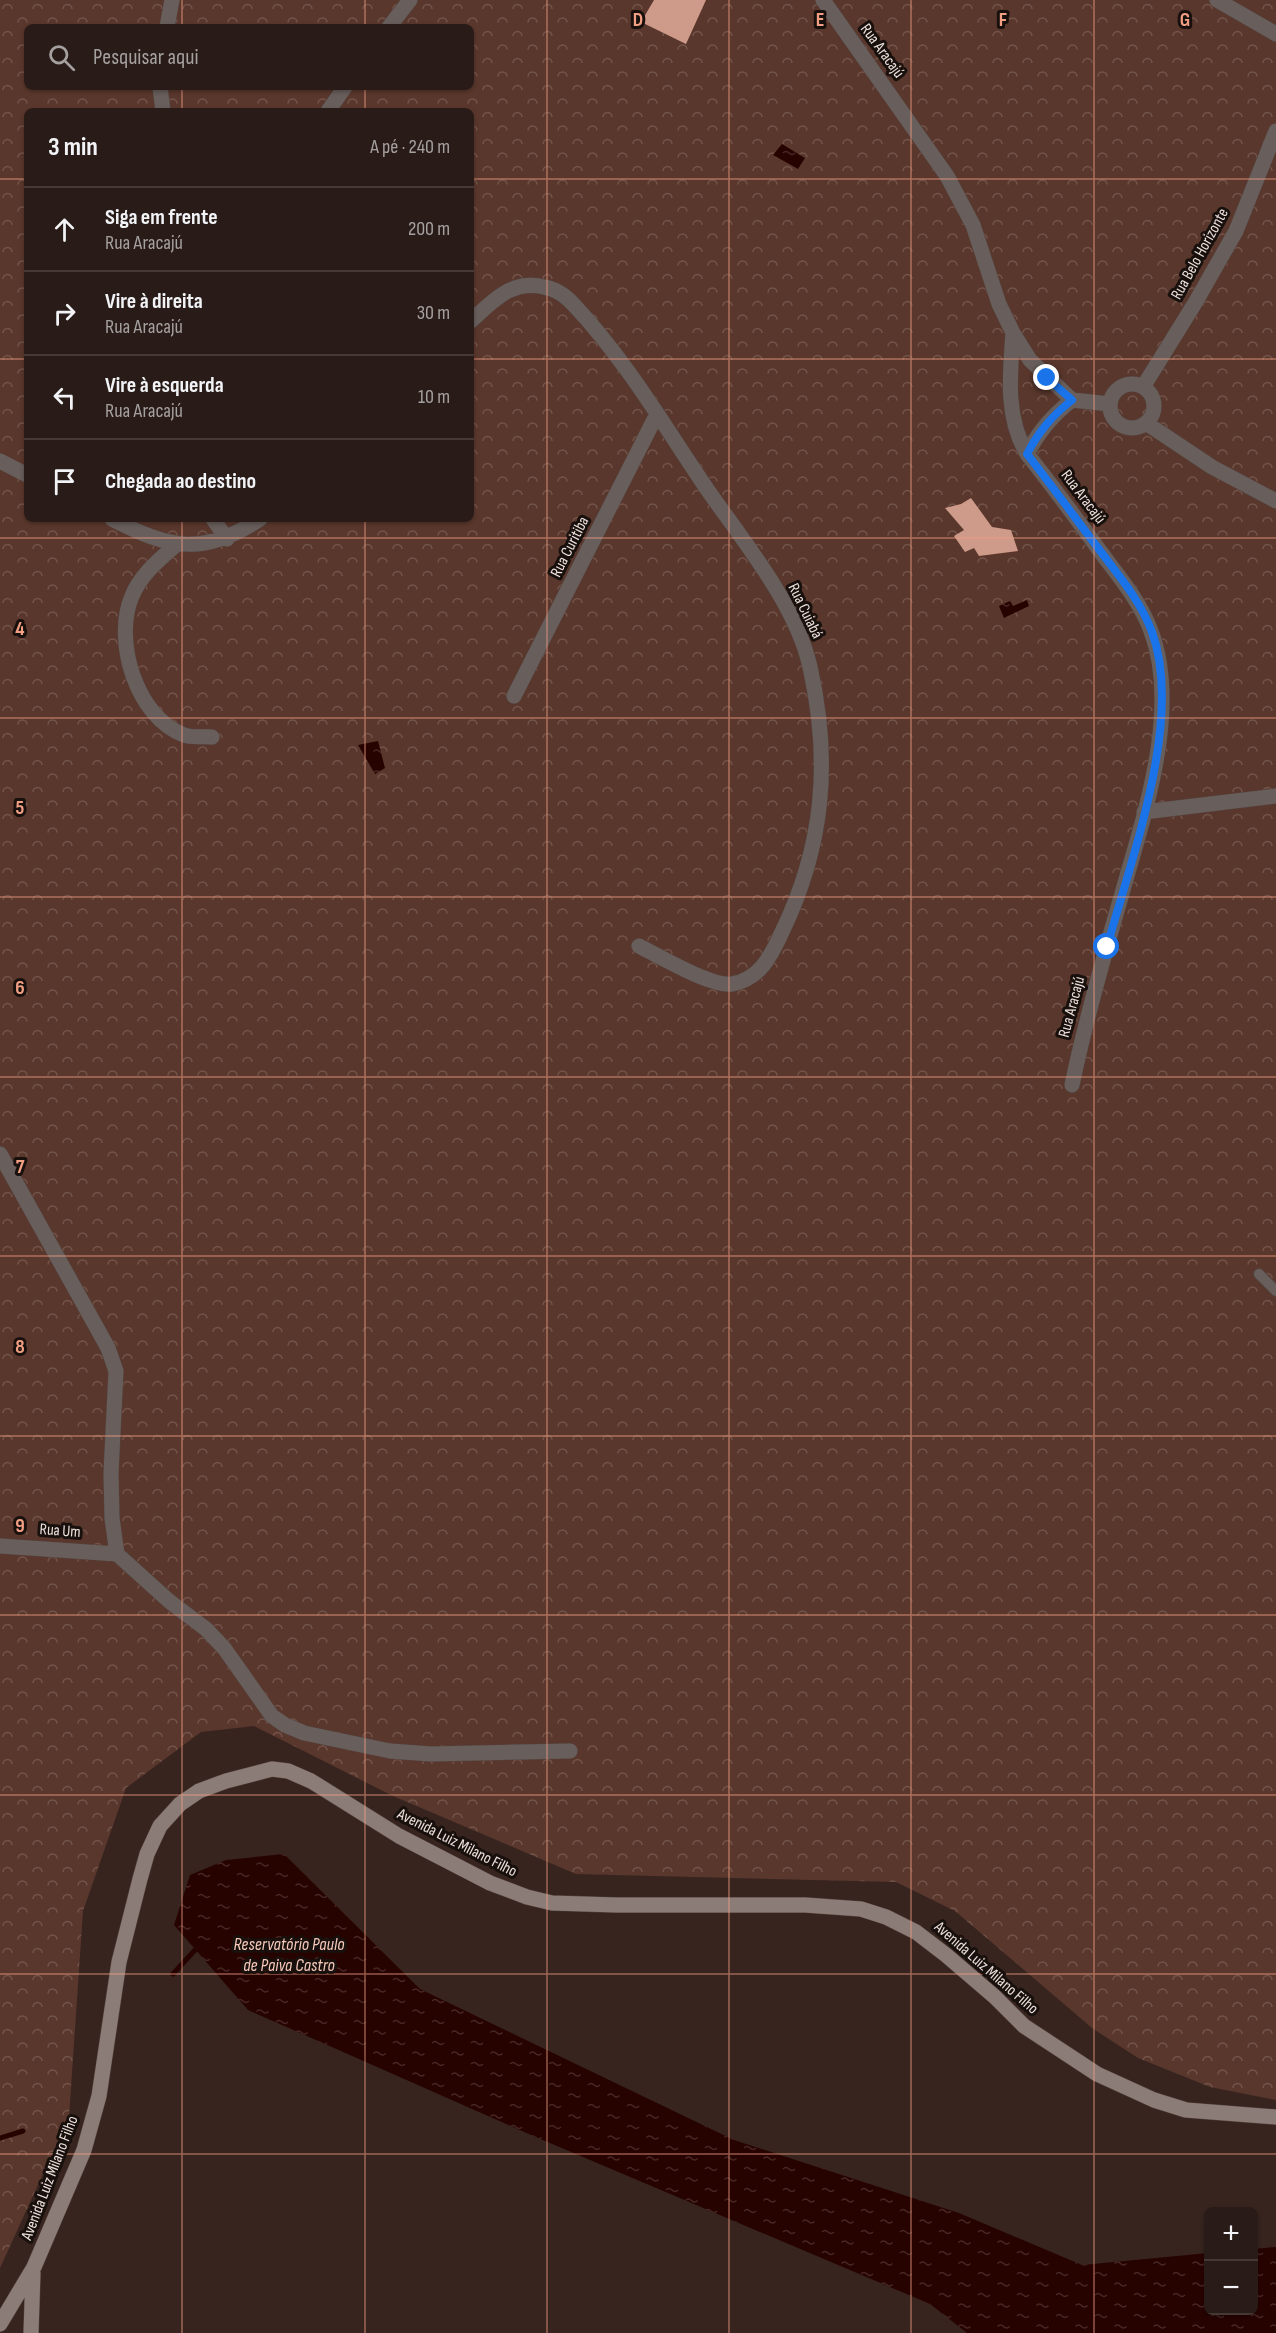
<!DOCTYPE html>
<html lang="pt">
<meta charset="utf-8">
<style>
body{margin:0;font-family:"Sofia Sans Condensed",sans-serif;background:#312420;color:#f1f3f6}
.controls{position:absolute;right:18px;bottom:18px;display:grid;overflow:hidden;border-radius:9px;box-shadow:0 2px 4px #0004}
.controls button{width:54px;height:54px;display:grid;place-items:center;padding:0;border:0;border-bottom:2px solid #453936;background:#291b17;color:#f1f3f6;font:30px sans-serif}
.stop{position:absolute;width:18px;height:18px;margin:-14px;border:4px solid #1a73e8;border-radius:50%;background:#fff}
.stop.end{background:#1a73e8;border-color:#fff;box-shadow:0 2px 6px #0008}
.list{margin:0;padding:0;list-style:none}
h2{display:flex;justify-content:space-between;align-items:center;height:78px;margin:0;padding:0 24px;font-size:26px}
h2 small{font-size:20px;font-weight:400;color:#a5a1a1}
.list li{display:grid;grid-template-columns:39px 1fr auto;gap:18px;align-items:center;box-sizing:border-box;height:84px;padding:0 24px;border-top:2px solid #453936}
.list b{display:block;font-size:22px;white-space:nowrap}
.list p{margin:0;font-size:20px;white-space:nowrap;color:#a5a1a1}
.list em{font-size:20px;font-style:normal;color:#a5a1a1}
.icon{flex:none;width:33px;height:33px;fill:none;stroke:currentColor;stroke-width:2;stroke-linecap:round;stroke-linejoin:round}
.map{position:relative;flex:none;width:1276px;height:2333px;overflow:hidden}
.search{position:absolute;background:#291b17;box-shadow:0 2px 4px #0004;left:24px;top:24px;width:450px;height:66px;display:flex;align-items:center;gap:15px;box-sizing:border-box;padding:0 21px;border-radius:9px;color:#a5a1a1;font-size:22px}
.panel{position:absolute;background:#291b17;box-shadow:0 2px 4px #0004;left:24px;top:108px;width:450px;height:414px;border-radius:9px}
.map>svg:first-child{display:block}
</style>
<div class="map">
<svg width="1276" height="2333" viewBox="0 0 1276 2333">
<defs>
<pattern id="forest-crowns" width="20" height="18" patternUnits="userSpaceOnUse" patternTransform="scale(1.5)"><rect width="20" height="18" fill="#5a372c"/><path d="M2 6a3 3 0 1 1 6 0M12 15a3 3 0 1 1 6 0" fill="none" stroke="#72544a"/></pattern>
<pattern id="water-ripples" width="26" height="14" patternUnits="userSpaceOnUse" patternTransform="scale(1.5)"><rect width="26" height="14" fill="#270300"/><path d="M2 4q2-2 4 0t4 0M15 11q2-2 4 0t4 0" fill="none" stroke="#472725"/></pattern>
</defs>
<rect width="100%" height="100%" fill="#37241f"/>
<path fill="url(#forest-crowns)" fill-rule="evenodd" d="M 0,0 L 1276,0 L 1276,2100 L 1210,2087 L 1138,2058 L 1092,2028 L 955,1911 L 896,1882 L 576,1874 L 393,1796 L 254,1726 L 201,1732 L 126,1788 L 83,1911 L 69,2117 L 0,2268 ZM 27,27 L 471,27 L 471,87 L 27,87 ZM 27,111 L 471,111 L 471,519 L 27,519 Z"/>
<path fill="url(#water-ripples)" d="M 782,144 L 805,158 L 798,169 L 773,155 Z
M 1027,600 L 1029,606 L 1004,618 L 999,606 L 1010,601 L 1013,606 Z
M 378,741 L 385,768 L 375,774 L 358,745 Z
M 284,1854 L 420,1989 L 734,2140 L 959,2213 L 1082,2265 L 1208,2253 L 1208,2310 L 1254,2310 L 1254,2249 L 1276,2247 L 1276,2333 L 967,2333 L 930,2304 L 531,2135 L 248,2010 L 174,1925 L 190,1875 L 226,1860 Z"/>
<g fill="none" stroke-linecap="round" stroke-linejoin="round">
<path stroke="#270300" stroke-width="5" d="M 173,1974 L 195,1950 L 200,1949
M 0,2138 L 23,2131"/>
</g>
<path fill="#ce9a8a" d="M 654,0 L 706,0 L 686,44 L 641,22 Z
M 971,498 L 992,527 L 1011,530 L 1018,551 L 979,556 L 974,548 L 965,552 L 954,536 L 964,530 L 945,508 L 961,504 Z"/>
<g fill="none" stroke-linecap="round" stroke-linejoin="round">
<g stroke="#54423d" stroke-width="12">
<path id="lane" d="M 1259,1274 L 1276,1291"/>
</g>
<g stroke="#54423d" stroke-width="16">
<path id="street" d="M 823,0 L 947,176 L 973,225 L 999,304 L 1013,333 L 1030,360 L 1072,400
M 1217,0 L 1276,34
M 167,27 L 172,0
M 389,27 L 410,0
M 160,87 L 163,111
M 328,111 L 345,87
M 471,321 C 493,301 512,279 544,287 C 556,289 566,296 574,305 C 625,359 665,427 707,489 C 743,541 796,604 810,667 C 831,761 824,845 782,932 C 771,956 760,979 732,984 C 711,987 659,956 639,946
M 1013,333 C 1010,374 1005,417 1027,454
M1110 406a22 22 0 1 1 44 0a22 22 0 1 1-44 0Z
M 1143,387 L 1195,303 L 1236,231 L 1276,131
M 1072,400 L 1110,404
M 1146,423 L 1212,467 L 1276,501
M 0,461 L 27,475
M 112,519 C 170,549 204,556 260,519
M 213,519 L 227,539
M 177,544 C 160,559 141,574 132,596 C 113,640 136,717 184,735 C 192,738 204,736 212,737
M 514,696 L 657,414
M 1144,812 L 1276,796
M 1072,1085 C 1085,1022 1103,959 1121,897 C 1143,818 1181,711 1151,631 C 1140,601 1119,577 1100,551 C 1076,518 1052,485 1027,454 C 1039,431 1052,416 1072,400
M 0,1154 L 108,1348 L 116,1371 L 111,1473 L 112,1518 L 117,1554 L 169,1601 L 206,1629 L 224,1648 L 272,1716 L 285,1725 L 304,1733 L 390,1751 L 431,1754 L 570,1751
M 0,1546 L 117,1554"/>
</g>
<g stroke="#54423d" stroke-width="16">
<path id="secondary" d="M 0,2324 L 34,2267 L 84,2150 L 99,2096 L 119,1962 L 140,1879 L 147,1854 L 160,1826 L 180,1804 L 199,1791 L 226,1781 L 272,1769 L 288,1771 L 311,1781 L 399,1836 L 490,1883 L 527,1897 L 552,1903 L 616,1905 L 805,1905 L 861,1909 L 886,1917 L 916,1932 L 946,1955 L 995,1997 L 1024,2026 L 1097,2074 L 1154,2100 L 1186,2110 L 1276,2117
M 31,2333 L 33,2273"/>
</g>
<use href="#lane" stroke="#685e5b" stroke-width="10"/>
<use href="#street" stroke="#685e5b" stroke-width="15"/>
<use href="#secondary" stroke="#8b7c77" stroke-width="15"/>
</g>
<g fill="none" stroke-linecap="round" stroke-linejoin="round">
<path stroke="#1a73e8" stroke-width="8" d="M 1047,378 L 1072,400 C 1052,416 1039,431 1027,454 C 1052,486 1076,519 1101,552 C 1120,577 1141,602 1152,632 C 1184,719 1131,859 1107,947"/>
</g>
<path fill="none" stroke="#f39f84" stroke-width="1.5" stroke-opacity="0.55" d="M 182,0 L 182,27M 365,0 L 365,27M 547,0 L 547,2333M 729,0 L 729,2333M 911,0 L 911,2333M 1094,0 L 1094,2333M 182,87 L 182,111M 365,87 L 365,111M 0,179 L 27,179M 471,179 L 1276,179M 0,359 L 27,359M 471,359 L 1276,359M 182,519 L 182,2333M 365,519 L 365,2333M 0,538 L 1276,538M 0,718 L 1276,718M 0,897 L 1276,897M 0,1077 L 1276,1077M 0,1256 L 1276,1256M 0,1436 L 1276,1436M 0,1615 L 1276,1615M 0,1795 L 1276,1795M 0,1974 L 1276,1974M 0,2154 L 1276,2154"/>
<g text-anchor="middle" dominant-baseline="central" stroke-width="6" stroke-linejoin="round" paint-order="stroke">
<g font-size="16" fill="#eee1dd" stroke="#18100d">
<text transform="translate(882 51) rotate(54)">Rua Aracajú</text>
<text transform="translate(1200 254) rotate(-61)">Rua Belo Horizonte</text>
<text transform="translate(1083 497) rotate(53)">Rua Aracajú</text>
<text transform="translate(570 547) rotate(-63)">Rua Curitiba</text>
<text transform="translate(805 611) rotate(64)">Rua Cuiabá</text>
<text transform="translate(1072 1007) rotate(-75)">Rua Aracajú</text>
<text transform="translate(60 1531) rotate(4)">Rua Um</text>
<text transform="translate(457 1843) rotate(27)">Avenida Luiz Milano Filho</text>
<text transform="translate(986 1968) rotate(41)">Avenida Luiz Milano Filho</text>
<text transform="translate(50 2178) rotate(-69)">Avenida Luiz Milano Filho</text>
</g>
<g font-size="18" font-style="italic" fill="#f8c9ba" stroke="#18100d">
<text x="289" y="1944">Reservatório Paulo<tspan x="289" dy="21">de Paiva Castro</tspan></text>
</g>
</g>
<g font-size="20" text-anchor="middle" font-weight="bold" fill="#f39f84" stroke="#18100d" stroke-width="6" stroke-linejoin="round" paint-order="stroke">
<text x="638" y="26">D</text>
<text x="820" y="26">E</text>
<text x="1003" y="26">F</text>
<text x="1185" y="26">G</text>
<text x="20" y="635">4</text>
<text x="20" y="814">5</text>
<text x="20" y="994">6</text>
<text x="20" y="1173">7</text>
<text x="20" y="1353">8</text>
<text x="20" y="1532">9</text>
</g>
</svg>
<div class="controls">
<button>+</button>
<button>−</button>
</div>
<div class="stop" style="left:1107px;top:947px"></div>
<div class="stop end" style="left:1047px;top:378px"></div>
<div class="search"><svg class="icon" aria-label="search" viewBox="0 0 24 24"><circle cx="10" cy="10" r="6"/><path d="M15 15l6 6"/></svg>Pesquisar aqui</div>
<section class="panel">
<h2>3 min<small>A pé · 240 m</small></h2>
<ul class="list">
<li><svg class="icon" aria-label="ahead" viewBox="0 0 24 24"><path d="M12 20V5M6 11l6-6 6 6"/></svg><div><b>Siga em frente</b><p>Rua Aracajú</p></div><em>200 m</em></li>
<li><svg class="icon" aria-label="right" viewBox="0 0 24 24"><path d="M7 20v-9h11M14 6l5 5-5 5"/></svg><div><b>Vire à direita</b><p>Rua Aracajú</p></div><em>30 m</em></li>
<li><svg class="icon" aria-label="left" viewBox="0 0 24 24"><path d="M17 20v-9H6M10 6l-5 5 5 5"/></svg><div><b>Vire à esquerda</b><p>Rua Aracajú</p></div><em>10 m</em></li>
<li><svg class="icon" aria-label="arrive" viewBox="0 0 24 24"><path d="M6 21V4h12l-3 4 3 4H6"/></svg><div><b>Chegada ao destino</b></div></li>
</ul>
</section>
</div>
